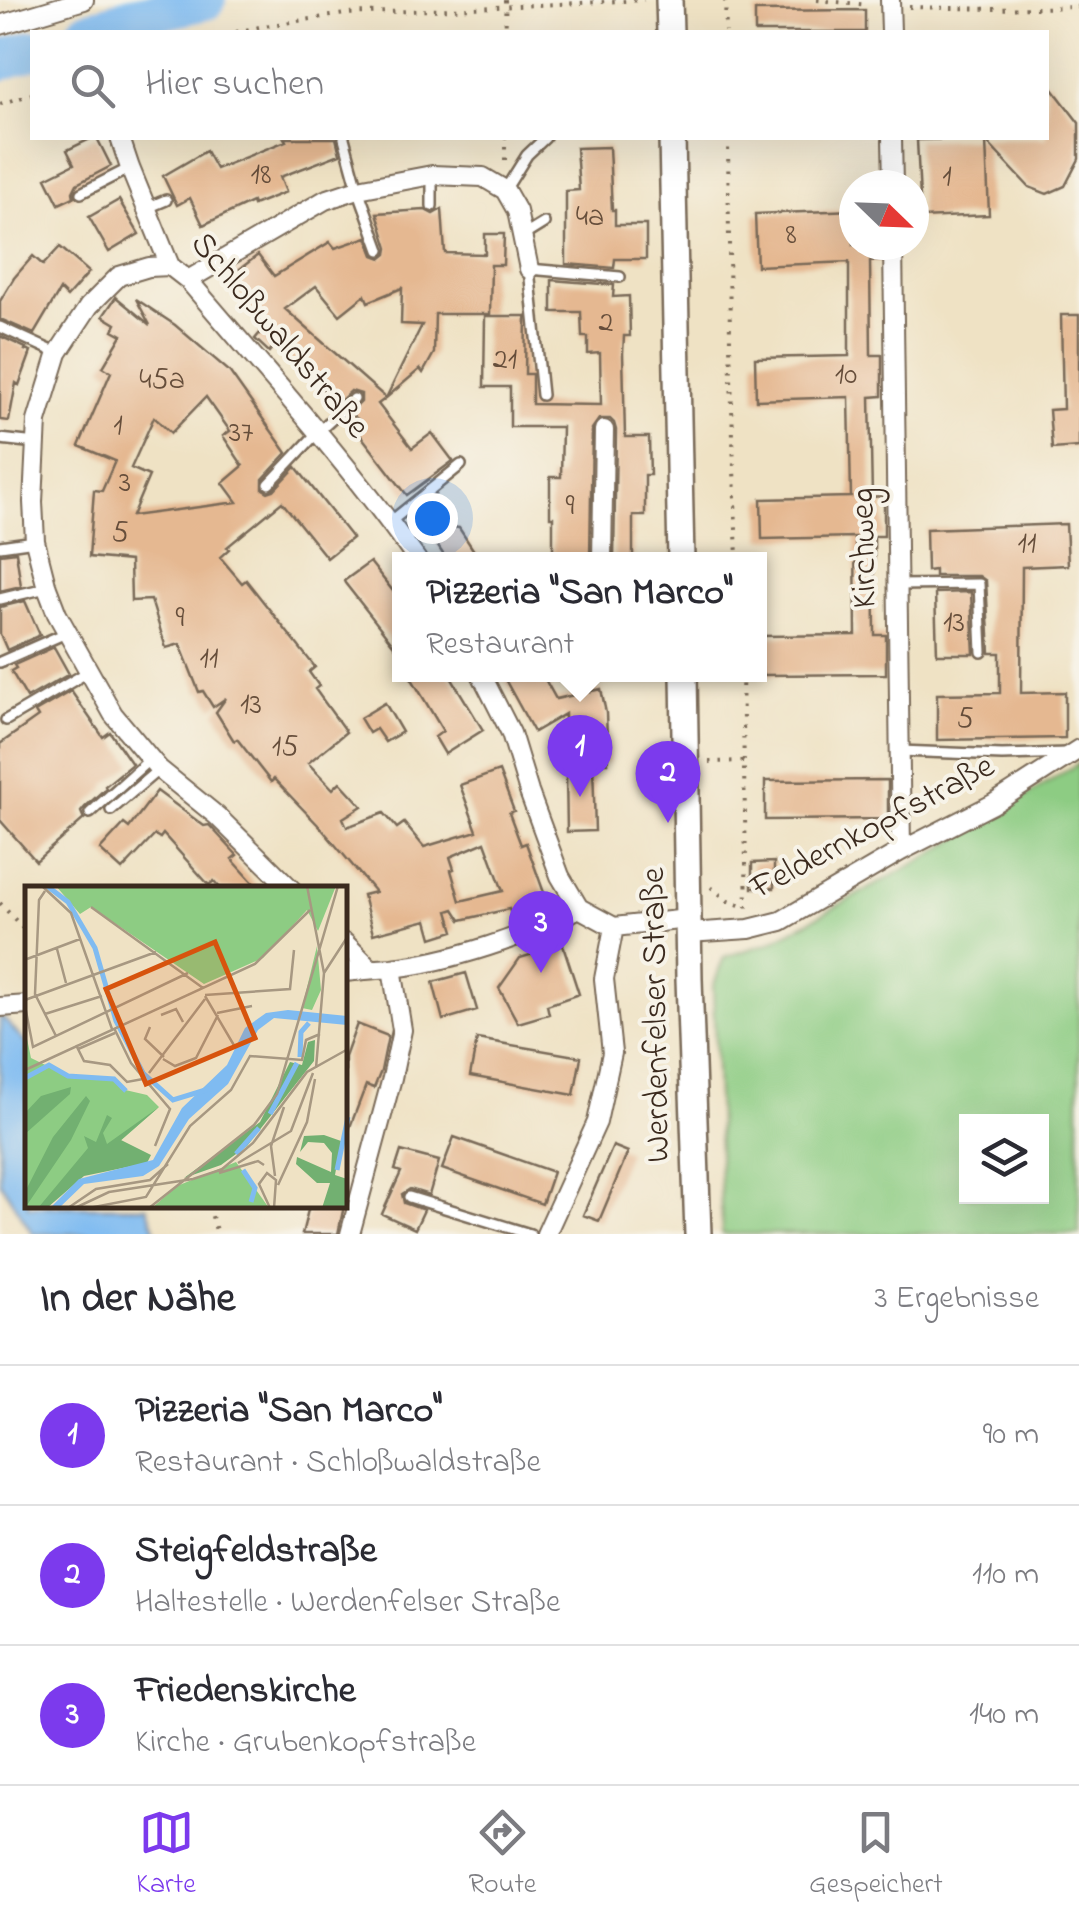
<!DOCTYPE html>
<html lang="de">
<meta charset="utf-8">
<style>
body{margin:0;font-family:"Indie Flower",sans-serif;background:#f7f7f7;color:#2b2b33}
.controls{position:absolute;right:30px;bottom:30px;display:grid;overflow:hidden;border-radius:0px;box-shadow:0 10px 40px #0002}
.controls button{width:90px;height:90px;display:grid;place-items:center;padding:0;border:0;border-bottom:2px solid #e1e1e2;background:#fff;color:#2b2b33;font:50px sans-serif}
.compass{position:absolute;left:839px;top:170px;width:90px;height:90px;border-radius:50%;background:#fff;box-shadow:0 10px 40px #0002;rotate:113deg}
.you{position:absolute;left:432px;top:518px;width:35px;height:35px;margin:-25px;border:8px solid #fff;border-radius:50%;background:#1a73e8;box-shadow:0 0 0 15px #1a73e833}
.badge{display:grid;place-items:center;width:65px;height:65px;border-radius:50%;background:#7c3aed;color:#fff;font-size:32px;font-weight:700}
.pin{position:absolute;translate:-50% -82px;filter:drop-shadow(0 2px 5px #0008)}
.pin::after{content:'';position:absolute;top:52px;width:35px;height:30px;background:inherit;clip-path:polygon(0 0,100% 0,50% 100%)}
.popup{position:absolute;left:392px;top:552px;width:375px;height:130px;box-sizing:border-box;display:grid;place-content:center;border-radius:0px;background:#fff;filter:drop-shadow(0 2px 8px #0005);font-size:32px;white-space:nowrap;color:#7c7c81}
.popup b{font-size:38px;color:#2b2b33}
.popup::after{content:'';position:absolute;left:50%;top:100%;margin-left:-20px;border:20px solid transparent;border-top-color:#fff}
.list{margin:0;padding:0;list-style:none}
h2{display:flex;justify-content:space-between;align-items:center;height:130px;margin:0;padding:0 40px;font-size:42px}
h2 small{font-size:32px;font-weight:400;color:#7c7c81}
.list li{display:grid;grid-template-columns:65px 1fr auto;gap:30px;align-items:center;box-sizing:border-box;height:140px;padding:0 40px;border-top:2px solid #e1e1e2}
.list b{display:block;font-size:38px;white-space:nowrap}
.list p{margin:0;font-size:32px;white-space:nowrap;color:#7c7c81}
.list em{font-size:32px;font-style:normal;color:#7c7c81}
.icon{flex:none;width:55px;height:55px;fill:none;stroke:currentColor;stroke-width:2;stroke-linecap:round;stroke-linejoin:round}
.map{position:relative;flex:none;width:1079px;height:1234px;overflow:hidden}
.search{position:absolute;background:#fff;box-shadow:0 10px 40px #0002;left:30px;right:30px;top:30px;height:110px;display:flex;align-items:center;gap:25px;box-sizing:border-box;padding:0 35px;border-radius:0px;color:#7c7c81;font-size:38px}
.sheet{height:550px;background:#fff}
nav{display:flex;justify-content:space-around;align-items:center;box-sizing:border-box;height:140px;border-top:2px solid #e1e1e2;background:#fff;font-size:28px;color:#7c7c81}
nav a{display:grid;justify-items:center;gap:5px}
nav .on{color:#7c3aed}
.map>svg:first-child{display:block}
</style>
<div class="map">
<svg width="1079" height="1234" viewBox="0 0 1079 1234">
<rect width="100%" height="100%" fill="#f7f3e8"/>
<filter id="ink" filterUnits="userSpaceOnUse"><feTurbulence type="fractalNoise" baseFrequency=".01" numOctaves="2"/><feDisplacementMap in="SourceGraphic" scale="20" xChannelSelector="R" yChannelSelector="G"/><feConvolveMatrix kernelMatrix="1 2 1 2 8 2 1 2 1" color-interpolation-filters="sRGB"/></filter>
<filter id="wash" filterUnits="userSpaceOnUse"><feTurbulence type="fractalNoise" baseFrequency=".0048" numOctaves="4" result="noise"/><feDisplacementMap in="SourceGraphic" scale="40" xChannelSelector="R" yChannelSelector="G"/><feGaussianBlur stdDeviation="2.25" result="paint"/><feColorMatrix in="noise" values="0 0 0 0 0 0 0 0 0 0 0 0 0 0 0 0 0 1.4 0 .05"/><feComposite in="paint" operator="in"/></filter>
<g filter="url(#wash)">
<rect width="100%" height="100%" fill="#efe2c4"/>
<path fill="#8dcc83" stroke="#647b50" stroke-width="2.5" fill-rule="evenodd" d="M 1079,763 L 1079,1234 L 722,1234 L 713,987 L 724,957 L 769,943 L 936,852 ZM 966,1122 L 1042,1122 L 1042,1196 L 966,1196 Z"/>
<path fill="#7fbbf1" stroke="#5d7288" stroke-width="2.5" d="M 0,1015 L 27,1044 L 28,1206 L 147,1207 L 157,1234 L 33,1234 L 0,1182 Z"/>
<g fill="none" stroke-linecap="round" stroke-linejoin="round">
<path stroke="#7fbbf1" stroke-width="40" d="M 86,32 L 125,19 L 206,0
M 0,61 L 32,50"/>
</g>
<g id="blocks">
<path fill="#e5b891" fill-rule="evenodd" d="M 865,10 L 865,32 L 755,32 L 755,11 Z
M 1046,80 L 1079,123 L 1079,159 L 1065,186 L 1047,194 L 1029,187 L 986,141 L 989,215 L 921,218 L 917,140 L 1046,138 Z
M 92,138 L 97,138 L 111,166 L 77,184 L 73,192 L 74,197 L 59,204 L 46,178 L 74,164 L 67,150 Z
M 284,138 L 336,138 L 340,154 L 280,177 L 286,192 L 253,205 L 252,202 L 203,225 L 190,198 L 177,205 L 163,176 L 206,151 L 216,169 L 286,141 Z
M 609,147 L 612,210 L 615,210 L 615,225 L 646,225 L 646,259 L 615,259 L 614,268 L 566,264 L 566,191 L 579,190 L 576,148 Z
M 119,200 L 139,234 L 109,252 L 89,217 Z
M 442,209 L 445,253 L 485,254 L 485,234 L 504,234 L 503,265 L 491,265 L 490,314 L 435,314 L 434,353 L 423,373 L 420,369 L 386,398 L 422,325 L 401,324 L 402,288 L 368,302 L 365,295 L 340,315 L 316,286 L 285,309 L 386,398 L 378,404 L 412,448 L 432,433 L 453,461 L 407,495 L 355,428 L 362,423 L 350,413 L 361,402 L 361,394 L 351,391 L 338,403 L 274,346 L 269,352 L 255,339 L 265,327 L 228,278 L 258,255 L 274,276 L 330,242 L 335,248 L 367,237 L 374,255 L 382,258 L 387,254 L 388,248 L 377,213 L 425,210 L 433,214 Z
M 854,210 L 854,245 L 881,245 L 881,261 L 870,261 L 871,355 L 882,355 L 882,396 L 870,397 L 872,497 L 884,496 L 884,536 L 874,536 L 875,635 L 886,635 L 886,674 L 762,675 L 761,636 L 856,635 L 855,537 L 762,539 L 761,499 L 851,497 L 849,397 L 756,400 L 755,358 L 849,356 L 849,262 L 757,266 L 755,214 Z
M 60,247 L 89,272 L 67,297 L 60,290 L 34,334 L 0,319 L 0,301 L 14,278 L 33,256 L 43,265 Z
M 552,280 L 614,285 L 613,297 L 629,296 L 630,336 L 624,336 L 623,353 L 625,437 L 649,437 L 650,475 L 645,475 L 645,516 L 633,516 L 633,560 L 614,560 L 616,430 L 614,423 L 610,419 L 599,419 L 592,429 L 590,560 L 553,560 L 553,517 L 550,517 L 550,477 L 561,477 L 562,427 L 510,427 L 510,387 L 484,387 L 485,316 L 526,316 L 525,374 L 532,374 L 532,404 L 601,405 L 600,353 L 588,354 L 588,337 L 582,337 L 581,312 L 552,312 Z
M 116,297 L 150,325 L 136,299 L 175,325 L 229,371 L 287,453 L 263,479 L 263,489 L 268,492 L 274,490 L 296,467 L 352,538 L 327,558 L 282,502 L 227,547 L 229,549 L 220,557 L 242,583 L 246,580 L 315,667 L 309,672 L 319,686 L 315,689 L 346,732 L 308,763 L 333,789 L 340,782 L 362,806 L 343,818 L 347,827 L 384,813 L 397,828 L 404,823 L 424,847 L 477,831 L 460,785 L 499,771 L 514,811 L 509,813 L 521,845 L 526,843 L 547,901 L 511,914 L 509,909 L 461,920 L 454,909 L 448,911 L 454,931 L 432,938 L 427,920 L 373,934 L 363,895 L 375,892 L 321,828 L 274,779 L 271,782 L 237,739 L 234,741 L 216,712 L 226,698 L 213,707 L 203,691 L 199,692 L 180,644 L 166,648 L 151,600 L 131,601 L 130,561 L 89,557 L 94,490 L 102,491 L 115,461 L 79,446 L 111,372 L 103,367 L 122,335 L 113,330 L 116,324 L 103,316 ZM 206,397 L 230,431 L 223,436 L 243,466 L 223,483 L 237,502 L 132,516 L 149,476 L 131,468 L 154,417 L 171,433 ZM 485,842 L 503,891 L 460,901 L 451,870 L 454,869 L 450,857 Z
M 1061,315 L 1079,315 L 1079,447 L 1052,449 L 1049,410 L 1063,409 Z
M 0,336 L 26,348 L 25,350 L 31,352 L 19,385 L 16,383 L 9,421 L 0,420 Z
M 423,524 L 459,528 L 480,560 L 447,560 Z
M 1066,524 L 1068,565 L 1022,567 L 1021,693 L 1065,692 L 1065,738 L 937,740 L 937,694 L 1000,693 L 1000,653 L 990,653 L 986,581 L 979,576 L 935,576 L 935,570 L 927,571 L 926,529 Z
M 16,552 L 21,586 L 0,591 L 0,554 Z
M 370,562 L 400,600 L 400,653 L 345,583 L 344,581 Z
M 971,592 L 974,654 L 937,654 L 935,593 Z
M 25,601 L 40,635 L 7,650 L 0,634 L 0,607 Z
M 54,647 L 69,674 L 27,698 L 11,671 L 16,668 L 14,665 Z
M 409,674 L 449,674 L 483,730 L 445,754 L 435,737 L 443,731 Z
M 502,674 L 542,674 L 556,699 L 601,689 L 606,713 L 608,763 L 593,763 L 595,831 L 567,832 L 565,714 L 534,732 Z
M 71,691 L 103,737 L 110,732 L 132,764 L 105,786 L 106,788 L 85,807 L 81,812 L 84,819 L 36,861 L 0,820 L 0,744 L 38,717 L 35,712 Z
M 385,703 L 402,732 L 385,742 L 376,729 L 369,733 L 360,718 Z
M 888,780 L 888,819 L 765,820 L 765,781 Z
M 157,791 L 204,826 L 209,825 L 237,855 L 232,859 L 259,889 L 221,889 L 214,881 L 209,885 L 163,834 L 160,838 L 155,835 L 122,870 L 100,850 L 124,824 L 129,828 Z
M 774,862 L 774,888 L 752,888 L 752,863 Z
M 563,945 L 579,994 L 547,1005 L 549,1014 L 518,1023 L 499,988 L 520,958 Z
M 466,973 L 477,1010 L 443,1020 L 433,982 Z
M 357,1024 L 388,1036 L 381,1071 L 374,1088 L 366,1085 L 347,1135 L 345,1135 L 345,1057 Z
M 477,1039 L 581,1057 L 574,1095 L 470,1076 Z
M 454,1137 L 553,1172 L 542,1204 L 442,1169 Z
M 613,1146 L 628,1152 L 599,1221 L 583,1215 Z
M 401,1151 L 439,1161 L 429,1195 L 410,1189 L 402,1194 L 404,1203 L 424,1210 L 415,1229 L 382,1214 L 401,1172 L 395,1170 Z
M 309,1206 L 344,1206 L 338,1234 L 302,1234 Z"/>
</g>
</g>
<g filter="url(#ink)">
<use href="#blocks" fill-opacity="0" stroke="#7a6a58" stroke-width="2.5"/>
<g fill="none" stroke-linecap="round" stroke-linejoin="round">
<g stroke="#7a6a58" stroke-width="14">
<path id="lane" d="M 344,138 L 358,189 L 380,250
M 505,190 L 527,155 L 545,138
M 81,193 L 130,168
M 432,206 L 432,175
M 147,208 L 166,200
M 523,236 L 544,223
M 0,327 L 57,353
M 542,395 L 529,269 L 620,277
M 0,439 L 36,443
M 269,484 L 318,432 L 354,399
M 390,522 L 461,465
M 0,546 L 35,541
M 897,585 L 979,584 L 982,652
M 0,599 L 46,588
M 0,662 L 66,633
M 6,720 L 88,672
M 900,751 L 1002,755 L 1066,753
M 111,810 L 158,770
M 90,813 L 149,760
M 409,1197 L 530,1234"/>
</g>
<g stroke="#7a6a58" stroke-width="22">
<path id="street" d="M 890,0 L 891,32
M 0,25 L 84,0
M 120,138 L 130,168 L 170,266 L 188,280 C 266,372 347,461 417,560
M 892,138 L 893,185
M 893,245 L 901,851
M 170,266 L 149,267 L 119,276 L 89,306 L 58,353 L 37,421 L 33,502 L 35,541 L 47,588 L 57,614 L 113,714 L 159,769 L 217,816 L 291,889
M 188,280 L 325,200 L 358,189 L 432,175 L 483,177 L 505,190 L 517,211 L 529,269
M 602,560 L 604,430
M 481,674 L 511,733 L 529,792 L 560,876 L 579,908
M 579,908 L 614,927 L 688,919
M 688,933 L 749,929 L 781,921 L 901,851 L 993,804 L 1079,749
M 345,943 L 370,968
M 345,972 C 361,970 376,969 392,968 C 449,962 529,936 579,908
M 0,1007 L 28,1005
M 350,1234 L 392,1078 L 402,1030 L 392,968
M 546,1234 L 597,1122 L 612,1053 L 604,979 L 614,927"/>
</g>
<g stroke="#7a6a58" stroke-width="30">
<path id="secondary" d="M 669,0 L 670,32
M 672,138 L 681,560
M 684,674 L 689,979 L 698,1234"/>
</g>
<path stroke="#7a6a58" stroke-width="4" stroke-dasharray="2.5 8" stroke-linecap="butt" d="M 505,0 L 506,32
M 725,0 L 726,32
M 817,0 L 869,5
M 909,7 L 994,9 L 1079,7
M 236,32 L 264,26 L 345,14 L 644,0
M 0,104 L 32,94
M 728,138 L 730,345 L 737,560
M 505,160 L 505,138
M 742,674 L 747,910
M 709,762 L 744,761
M 711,887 L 728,901 L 745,907
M 0,903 L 28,934
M 209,1206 L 217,1234"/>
<use href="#lane" stroke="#fff" stroke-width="9"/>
<use href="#street" stroke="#fff" stroke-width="18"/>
<use href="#secondary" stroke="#fff" stroke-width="25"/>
</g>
</g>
<g text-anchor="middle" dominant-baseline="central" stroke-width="8" stroke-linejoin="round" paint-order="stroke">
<g font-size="30" fill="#664e3b">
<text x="261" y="176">18</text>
<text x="947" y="178">1</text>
<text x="590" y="218">4a</text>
<text x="791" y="236">8</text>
<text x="606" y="324">2</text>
<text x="505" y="361">21</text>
<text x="846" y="376">10</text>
<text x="162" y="381">45a</text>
<text x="118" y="427">1</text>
<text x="241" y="434">37</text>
<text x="125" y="484">3</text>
<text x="570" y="507">9</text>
<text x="120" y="534">5</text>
<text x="1027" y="545">11</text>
<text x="180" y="619">9</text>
<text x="954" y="624">13</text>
<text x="209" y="660">11</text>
<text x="251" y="706">13</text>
<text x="965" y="720">5</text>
<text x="285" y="748">15</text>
</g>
<g font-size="35" fill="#3b2a1e" stroke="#f7f3e8">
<text transform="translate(279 336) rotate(50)">Schloßwaldstraße</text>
<text transform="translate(865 548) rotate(-91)">Kirchweg</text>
<text transform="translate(873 828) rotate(-28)">Feldernkopfstraße</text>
<text transform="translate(657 1015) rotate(-91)">Werdenfelser Straße</text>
</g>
</g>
<g transform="translate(25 886)">
<rect width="322" height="322" fill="#efe2c4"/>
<path d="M 31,0 L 311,0 L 293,45 L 282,24 L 238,72 L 179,98 L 66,21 L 55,28 ZM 292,60 L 296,104 L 287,124 L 277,122 ZM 0,143 L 6,172 L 43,190 L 89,193 L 96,203 L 122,209 L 134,221 L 19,322 L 0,322 ZM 211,276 L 244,322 L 127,322 L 152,300 Z" fill="#8dcc83"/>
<path d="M 290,154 L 289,175 L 222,260 L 196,279 L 159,292 L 235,236 L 265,176 L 277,179 L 283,156 ZM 46,201 L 45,208 L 0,248 L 0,227 L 16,210 ZM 61,210 L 65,215 L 46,254 L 0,322 L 2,302 L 28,251 ZM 134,221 L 96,254 L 126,269 L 122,277 L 59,290 L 22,322 L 13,322 L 63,262 L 59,250 L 71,256 L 82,229 L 87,232 L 78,247 L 82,258 ZM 299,249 L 316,255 L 310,289 L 322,293 L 322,322 L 297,322 L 305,297 L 292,297 L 271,278 L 272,271 L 306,286 L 307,267 L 299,257 L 283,256 L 275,266 L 279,250 Z" fill="#72b071"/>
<path d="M 263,124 L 322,130 L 322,139 L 249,132 L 233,144 L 203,198 L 164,233 L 134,280 L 118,290 L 59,298 L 34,322 L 25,322 L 54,293 L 128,274 L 157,222 L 202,179 L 220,142 L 241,127 Z" fill="#7fbbf1"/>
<path fill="none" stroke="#7fbbf1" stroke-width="5" d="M 22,0 L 43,16 L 70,62 L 91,135 L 118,187 L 148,214 L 187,202M 275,171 L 276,146 L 284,137M 0,192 L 24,179 L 43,190 L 89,193 L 101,205M 245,228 L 272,177M 211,268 L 234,242M 218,284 L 230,302 L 226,316M 312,284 L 323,231"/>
<path fill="none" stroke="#a79882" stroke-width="2.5" d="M 17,0 L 46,27 L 87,143M 282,0 L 299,87 L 291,182M 20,5 L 14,14 L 10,108 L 31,150M 66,21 L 178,102M 32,63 L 41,97M 2,73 L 55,53M 299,87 L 323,50M 180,109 L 265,103 L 269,64M 180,110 L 210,161M 0,114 L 131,66M 0,120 L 8,161 L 163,87M 192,127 L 227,120M 20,128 L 77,110M 136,129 L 151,123 L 158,136M 125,141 L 120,153 L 139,171M 89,142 L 106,177 L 145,223 L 130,260M 51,159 L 59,175 L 85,179 L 102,196 L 118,193M 53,163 L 90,147M 138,173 L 150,180 L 171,172 L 193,129M 0,184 L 230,78 L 285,24M 124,187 L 180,113M 213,277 L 266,245 L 288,187M 196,284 L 228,257 L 282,186 L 323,163M 194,287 L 233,275 L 239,279M 250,290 L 246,260 L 259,221M 168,293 L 198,283M 253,299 L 282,236 L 290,193M 43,322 L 71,303 L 125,294 L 143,278M 50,322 L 84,306 L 168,293M 64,322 L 121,311 L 165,240 L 206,204 L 225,170 L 277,174 L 281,154 L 295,148M 124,322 L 229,239 L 252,208 L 313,0M 245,322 L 234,298 L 242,287 L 251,294 L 249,322"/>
<path fill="#d7540e" fill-opacity="0.15" stroke="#d7540e" stroke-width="5" d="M 190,56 L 230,152 L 121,198 L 81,103 Z"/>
<rect width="322" height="322" fill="none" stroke="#3b2a1e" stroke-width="5"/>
</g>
</svg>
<div class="controls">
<button><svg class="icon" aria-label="layers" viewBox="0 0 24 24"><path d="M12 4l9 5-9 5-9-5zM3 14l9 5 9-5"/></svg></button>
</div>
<svg class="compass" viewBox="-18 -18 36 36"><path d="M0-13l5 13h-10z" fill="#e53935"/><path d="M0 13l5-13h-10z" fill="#7c7c81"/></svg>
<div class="you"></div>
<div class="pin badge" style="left:580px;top:797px">1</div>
<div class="popup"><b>Pizzeria &quot;San Marco&quot;</b>Restaurant</div>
<div class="pin badge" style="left:668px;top:823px">2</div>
<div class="pin badge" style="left:541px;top:973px">3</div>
<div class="search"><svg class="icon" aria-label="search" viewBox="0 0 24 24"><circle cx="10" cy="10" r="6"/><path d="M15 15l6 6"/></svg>Hier suchen</div>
</div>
<section class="sheet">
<h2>In der Nähe<small>3 Ergebnisse</small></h2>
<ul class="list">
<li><span class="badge">1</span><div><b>Pizzeria &quot;San Marco&quot;</b><p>Restaurant · Schloßwaldstraße</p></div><em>90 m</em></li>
<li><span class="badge">2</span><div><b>Steigfeldstraße</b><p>Haltestelle · Werdenfelser Straße</p></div><em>110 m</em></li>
<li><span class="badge">3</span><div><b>Friedenskirche</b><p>Kirche · Grubenkopfstraße</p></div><em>140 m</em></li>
</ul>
</section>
<nav>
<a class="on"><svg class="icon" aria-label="map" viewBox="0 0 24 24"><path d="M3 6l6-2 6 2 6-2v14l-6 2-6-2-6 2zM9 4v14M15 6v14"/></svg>Karte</a>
<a><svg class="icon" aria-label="directions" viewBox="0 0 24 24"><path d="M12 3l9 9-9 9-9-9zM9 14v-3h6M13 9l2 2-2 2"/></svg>Route</a>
<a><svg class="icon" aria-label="saved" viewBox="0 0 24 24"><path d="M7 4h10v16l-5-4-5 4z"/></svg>Gespeichert</a>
</nav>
